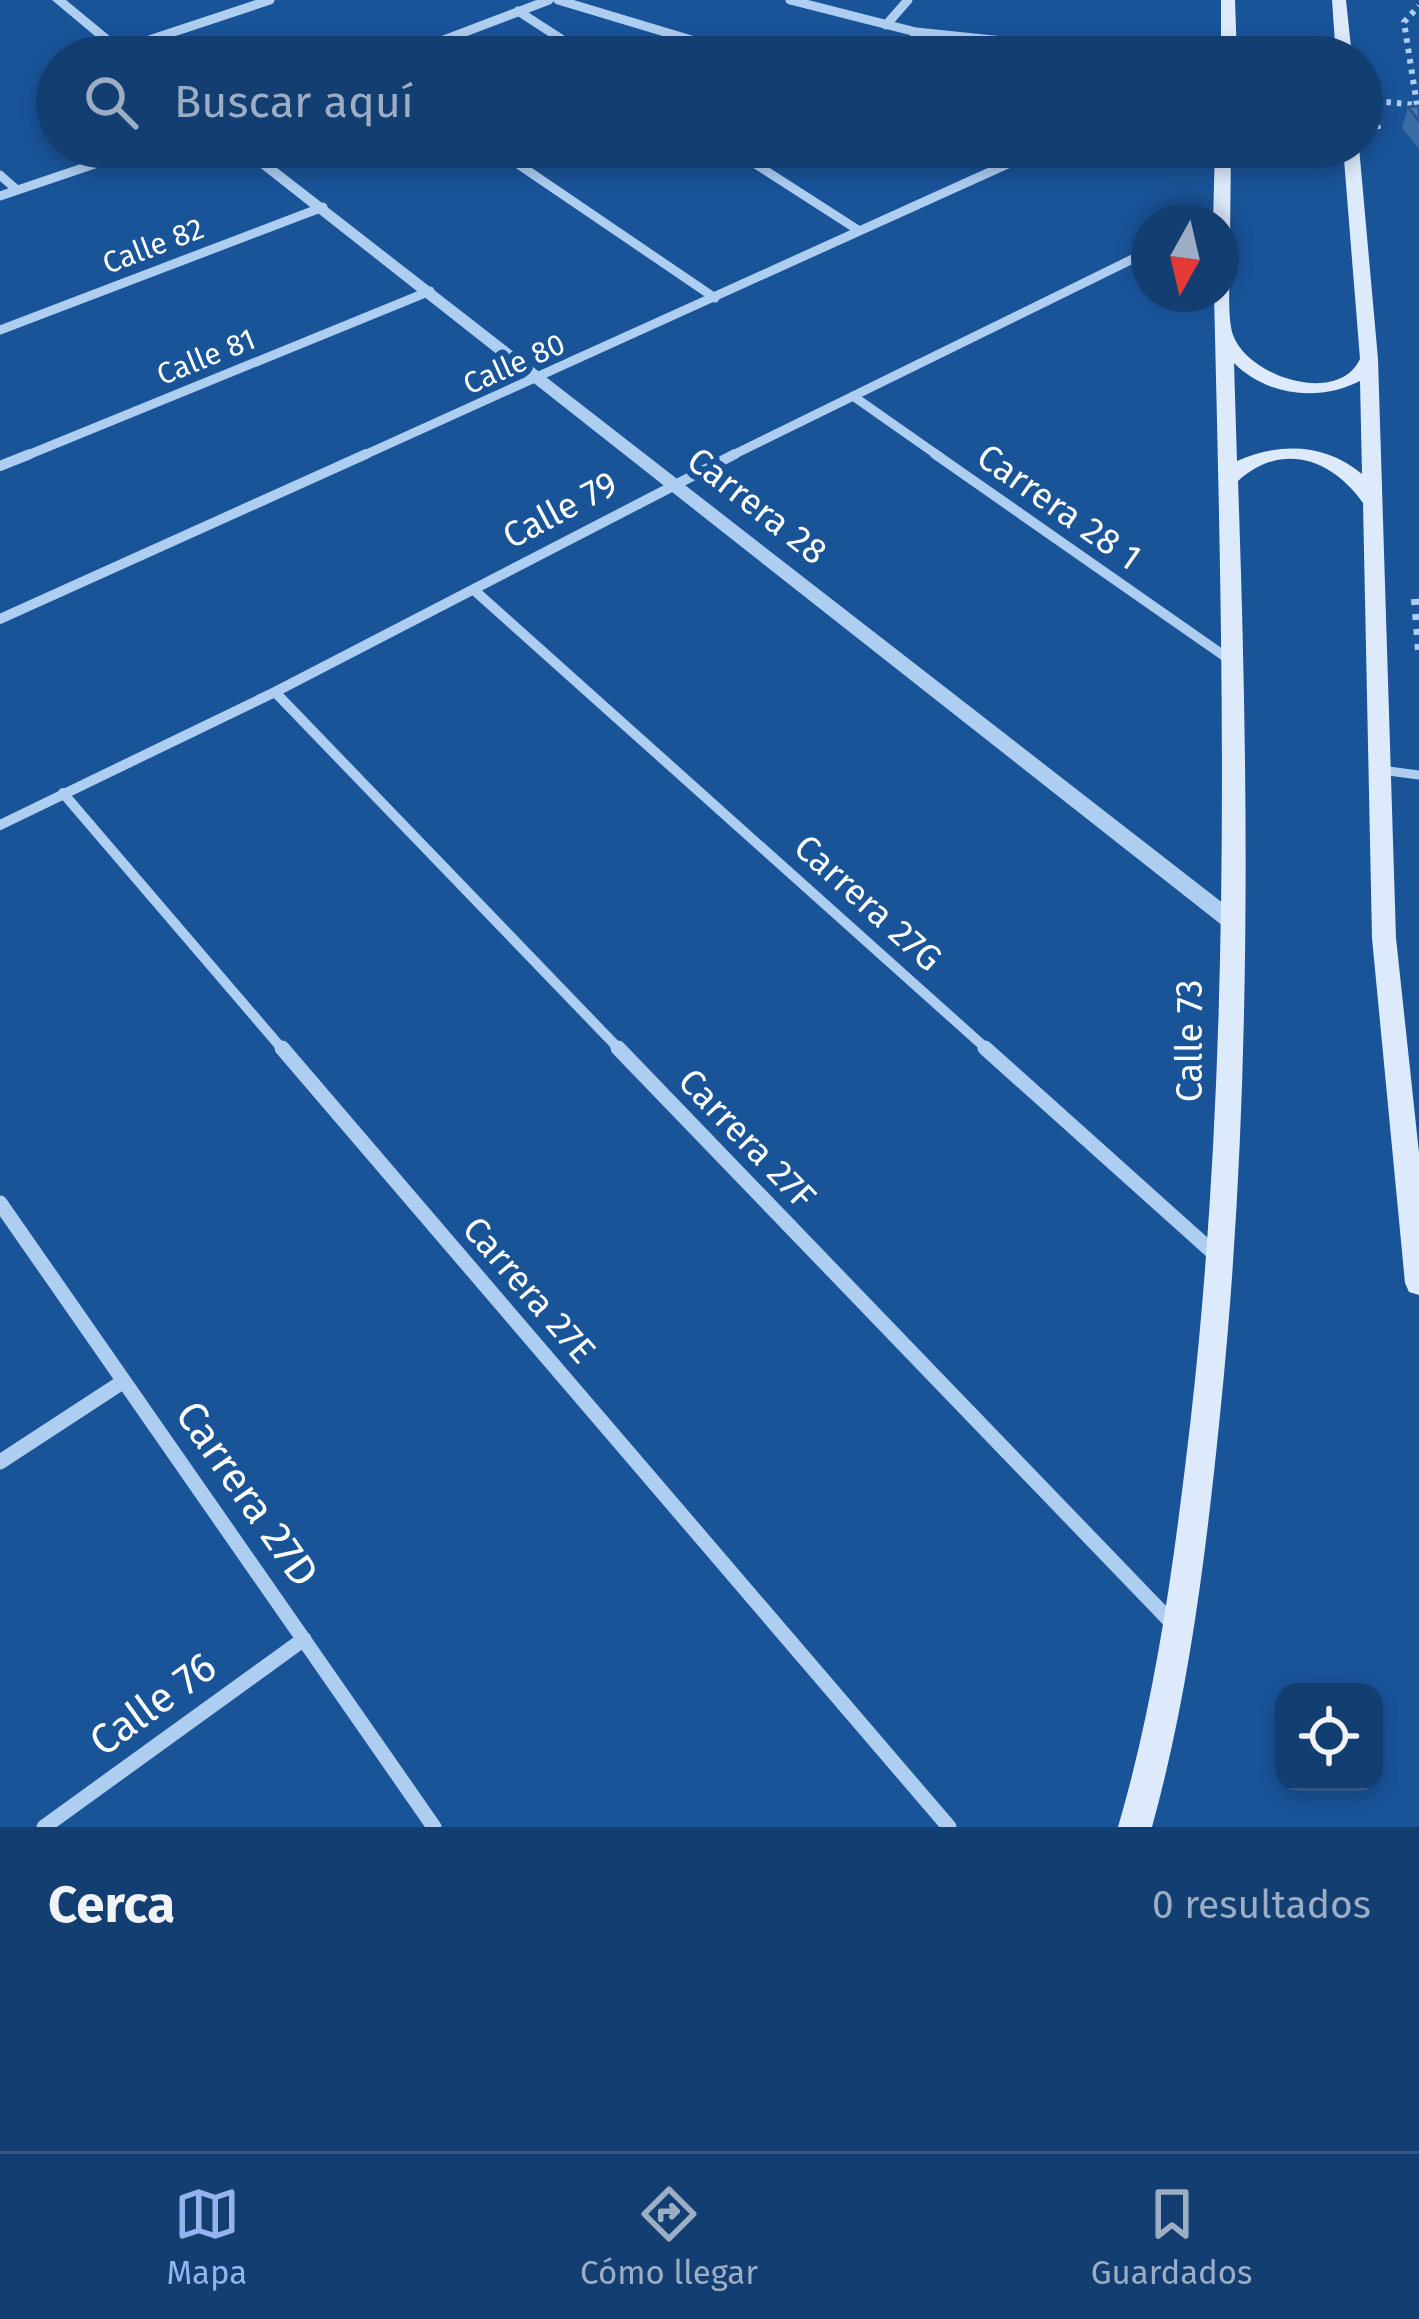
<!DOCTYPE html>
<html lang="es">
<meta charset="utf-8">
<style>
body{margin:0;font-family:"Fira Sans",sans-serif;background:#20497a;color:#f1f3f6}
.controls{position:absolute;right:36px;bottom:36px;display:grid;overflow:hidden;border-radius:24px;box-shadow:0 6px 18px #0003}
.controls button{width:108px;height:108px;display:grid;place-items:center;padding:0;border:0;border-bottom:3px solid #325784;background:#133e72;color:#f1f3f6;font:60px sans-serif}
.compass{position:absolute;left:1131px;top:204px;width:108px;height:108px;border-radius:50%;background:#133e72;box-shadow:0 6px 18px #0003;rotate:188deg}
.list{margin:0;padding:0;list-style:none}
h2{display:flex;justify-content:space-between;align-items:center;height:156px;margin:0;padding:0 48px;font-size:51px}
h2 small{font-size:39px;font-weight:400;color:#9daec4}
.icon{flex:none;width:66px;height:66px;fill:none;stroke:currentColor;stroke-width:2;stroke-linecap:round;stroke-linejoin:round}
.map{position:relative;flex:none;width:1419px;height:1827px;overflow:hidden}
.search{position:absolute;background:#133e72;box-shadow:0 6px 18px #0003;left:36px;right:36px;top:36px;height:132px;display:flex;align-items:center;gap:30px;box-sizing:border-box;padding:0 42px;border-radius:66px;color:#9daec4;font-size:45px}
.sheet{height:324px;background:#133e72}
nav{display:flex;justify-content:space-around;align-items:center;box-sizing:border-box;height:168px;border-top:3px solid #325784;background:#133e72;font-size:33px;color:#9daec4}
nav a{display:grid;justify-items:center;gap:6px}
nav .on{color:#95b2f1}
.map>svg:first-child{display:block}
</style>
<div class="map">
<svg width="1419" height="1827" viewBox="0 0 1419 1827">
<rect width="100%" height="100%" fill="#195398"/>
<g fill="none" stroke-linecap="round" stroke-linejoin="round">
<path stroke="#adcdf1" stroke-width="6" stroke-dasharray="4.5 6" stroke-linecap="butt" d="M 1371,73 L 1378,129
M 1376,101 L 1416,105
M 1417,105 L 1404,22 L 1419,6"/>
<path stroke="#adcdf1" stroke-width="8" stroke-dasharray="6 9" stroke-linecap="butt" d="M 1415,599 L 1419,651"/>
<path stroke="#adcdf1" stroke-width="9" d="M 1381,770 L 1419,775"/>
<path stroke="#adcdf1" stroke-width="9" d="M 558,0 L 748,57
M 790,0 L 916,32 L 1160,57
M 518,11 L 589,57
M 886,25 L 908,0
M 119,50 L 270,0
M 399,57 L 549,0
M 907,57 L 916,32
M 493,147 L 715,298
M 729,147 L 858,230
M 965,147 L 999,167
M 0,175 L 17,190
M 0,196 L 145,147
M 0,330 L 323,207
M 853,396 L 940,457
M 23,457 L 430,291
M 360,457 L 1045,147
M 729,457 L 1149,251"/>
<path stroke="#adcdf1" stroke-width="10" d="M 935,454 L 1233,662
M 0,466 L 30,454
M 474,590 L 989,1051
M 0,619 L 366,454
M 275,692 L 621,1051
M 63,793 L 284,1051
M 0,825 L 275,692 L 735,454"/>
<path stroke="#adcdf1" stroke-width="15" d="M 282,1048 L 949,1827
M 618,1048 L 1175,1626
M 985,1048 L 1217,1256
M 0,1203 L 434,1827
M 0,1462 L 124,1381
M 44,1827 L 304,1639"/>
<path fill="#adcdf1" fill-rule="evenodd" d="M 52,0 L 66,0 L 135,57 L 120,57 Z
M 234,147 L 250,147 L 1237,914 L 1241,920 L 1237,926 L 1223,926 Z"/>
<path fill="#dceafc" fill-rule="evenodd" d="M 1221,0 L 1235,0 L 1237,57 L 1221,57 Z
M 1332,0 L 1346,0 L 1352,57 L 1336,57 Z
M 1215,147 L 1231,147 L 1230,237 L 1221,242 L 1221,222 L 1213,222 Z
M 1343,147 L 1359,147 L 1378,359 L 1396,938 L 1419,1153 L 1419,1295 L 1409,1292 L 1405,1283 L 1372,938 L 1363,503 C 1332,459 1282,441 1238,481 C 1249,792 1252,1106 1220,1415 C 1206,1553 1189,1693 1152,1827 L 1118,1827 C 1157,1694 1175,1554 1191,1417 C 1233,1044 1223,668 1214,294 L 1221,294 L 1221,243 L 1230,248 C 1231,271 1226,314 1233,335 C 1248,377 1338,406 1360,359 ZM 1234,363 C 1267,396 1319,402 1360,381 L 1362,474 C 1326,443 1279,442 1237,461 Z"/>
</g>
<path fill="#396ba4" d="M 1419,106 L 1419,149 L 1402,128 L 1408,107 Z"/>
<path fill="#427cbf" stroke="#2e5786" stroke-width="3" d="M 1419,106 L 1419,121 L 1408,107 Z"/>
<g text-anchor="middle" dominant-baseline="central" stroke-width="12" stroke-linejoin="round" paint-order="stroke">
<g font-size="30" fill="#fff" stroke="#195398">
<text transform="translate(153 246) rotate(-21)">Calle 82</text>
<text transform="translate(206 357) rotate(-22)">Calle 81</text>
<text transform="translate(514 364) rotate(-24)">Calle 80</text>
</g>
<g font-size="36" fill="#fff" stroke="#195398">
<text transform="translate(757 506) rotate(38)">Carrera 28</text>
<text transform="translate(1059 507) rotate(35)">Carrera 28 1</text>
<text transform="translate(560 510) rotate(-28)">Calle 79</text>
<text transform="translate(868 903) rotate(42)">Carrera 27G</text>
<text transform="translate(1190 1041) rotate(-90)">Calle 73</text>
<text transform="translate(747 1139) rotate(46)">Carrera 27F</text>
<text transform="translate(529 1290) rotate(49)">Carrera 27E</text>
</g>
<g font-size="42" fill="#fff" stroke="#195398">
<text transform="translate(247 1494) rotate(55)">Carrera 27D</text>
<text transform="translate(153 1704) rotate(-36)">Calle 76</text>
</g>
</g>
</svg>
<div class="controls">
<button><svg class="icon" aria-label="locate" viewBox="0 0 24 24"><circle cx="12" cy="12" r="6"/><path d="M12 2v4M12 18v4M2 12h4M18 12h4"/></svg></button>
</div>
<svg class="compass" viewBox="-18 -18 36 36"><path d="M0-13l5 13h-10z" fill="#e53935"/><path d="M0 13l5-13h-10z" fill="#9daec4"/></svg>
<div class="search"><svg class="icon" aria-label="search" viewBox="0 0 24 24"><circle cx="10" cy="10" r="6"/><path d="M15 15l6 6"/></svg>Buscar aquí</div>
</div>
<section class="sheet">
<h2>Cerca<small>0 resultados</small></h2>
<ul class="list">
</ul>
</section>
<nav>
<a class="on"><svg class="icon" aria-label="map" viewBox="0 0 24 24"><path d="M3 6l6-2 6 2 6-2v14l-6 2-6-2-6 2zM9 4v14M15 6v14"/></svg>Mapa</a>
<a><svg class="icon" aria-label="directions" viewBox="0 0 24 24"><path d="M12 3l9 9-9 9-9-9zM9 14v-3h6M13 9l2 2-2 2"/></svg>Cómo llegar</a>
<a><svg class="icon" aria-label="saved" viewBox="0 0 24 24"><path d="M7 4h10v16l-5-4-5 4z"/></svg>Guardados</a>
</nav>
